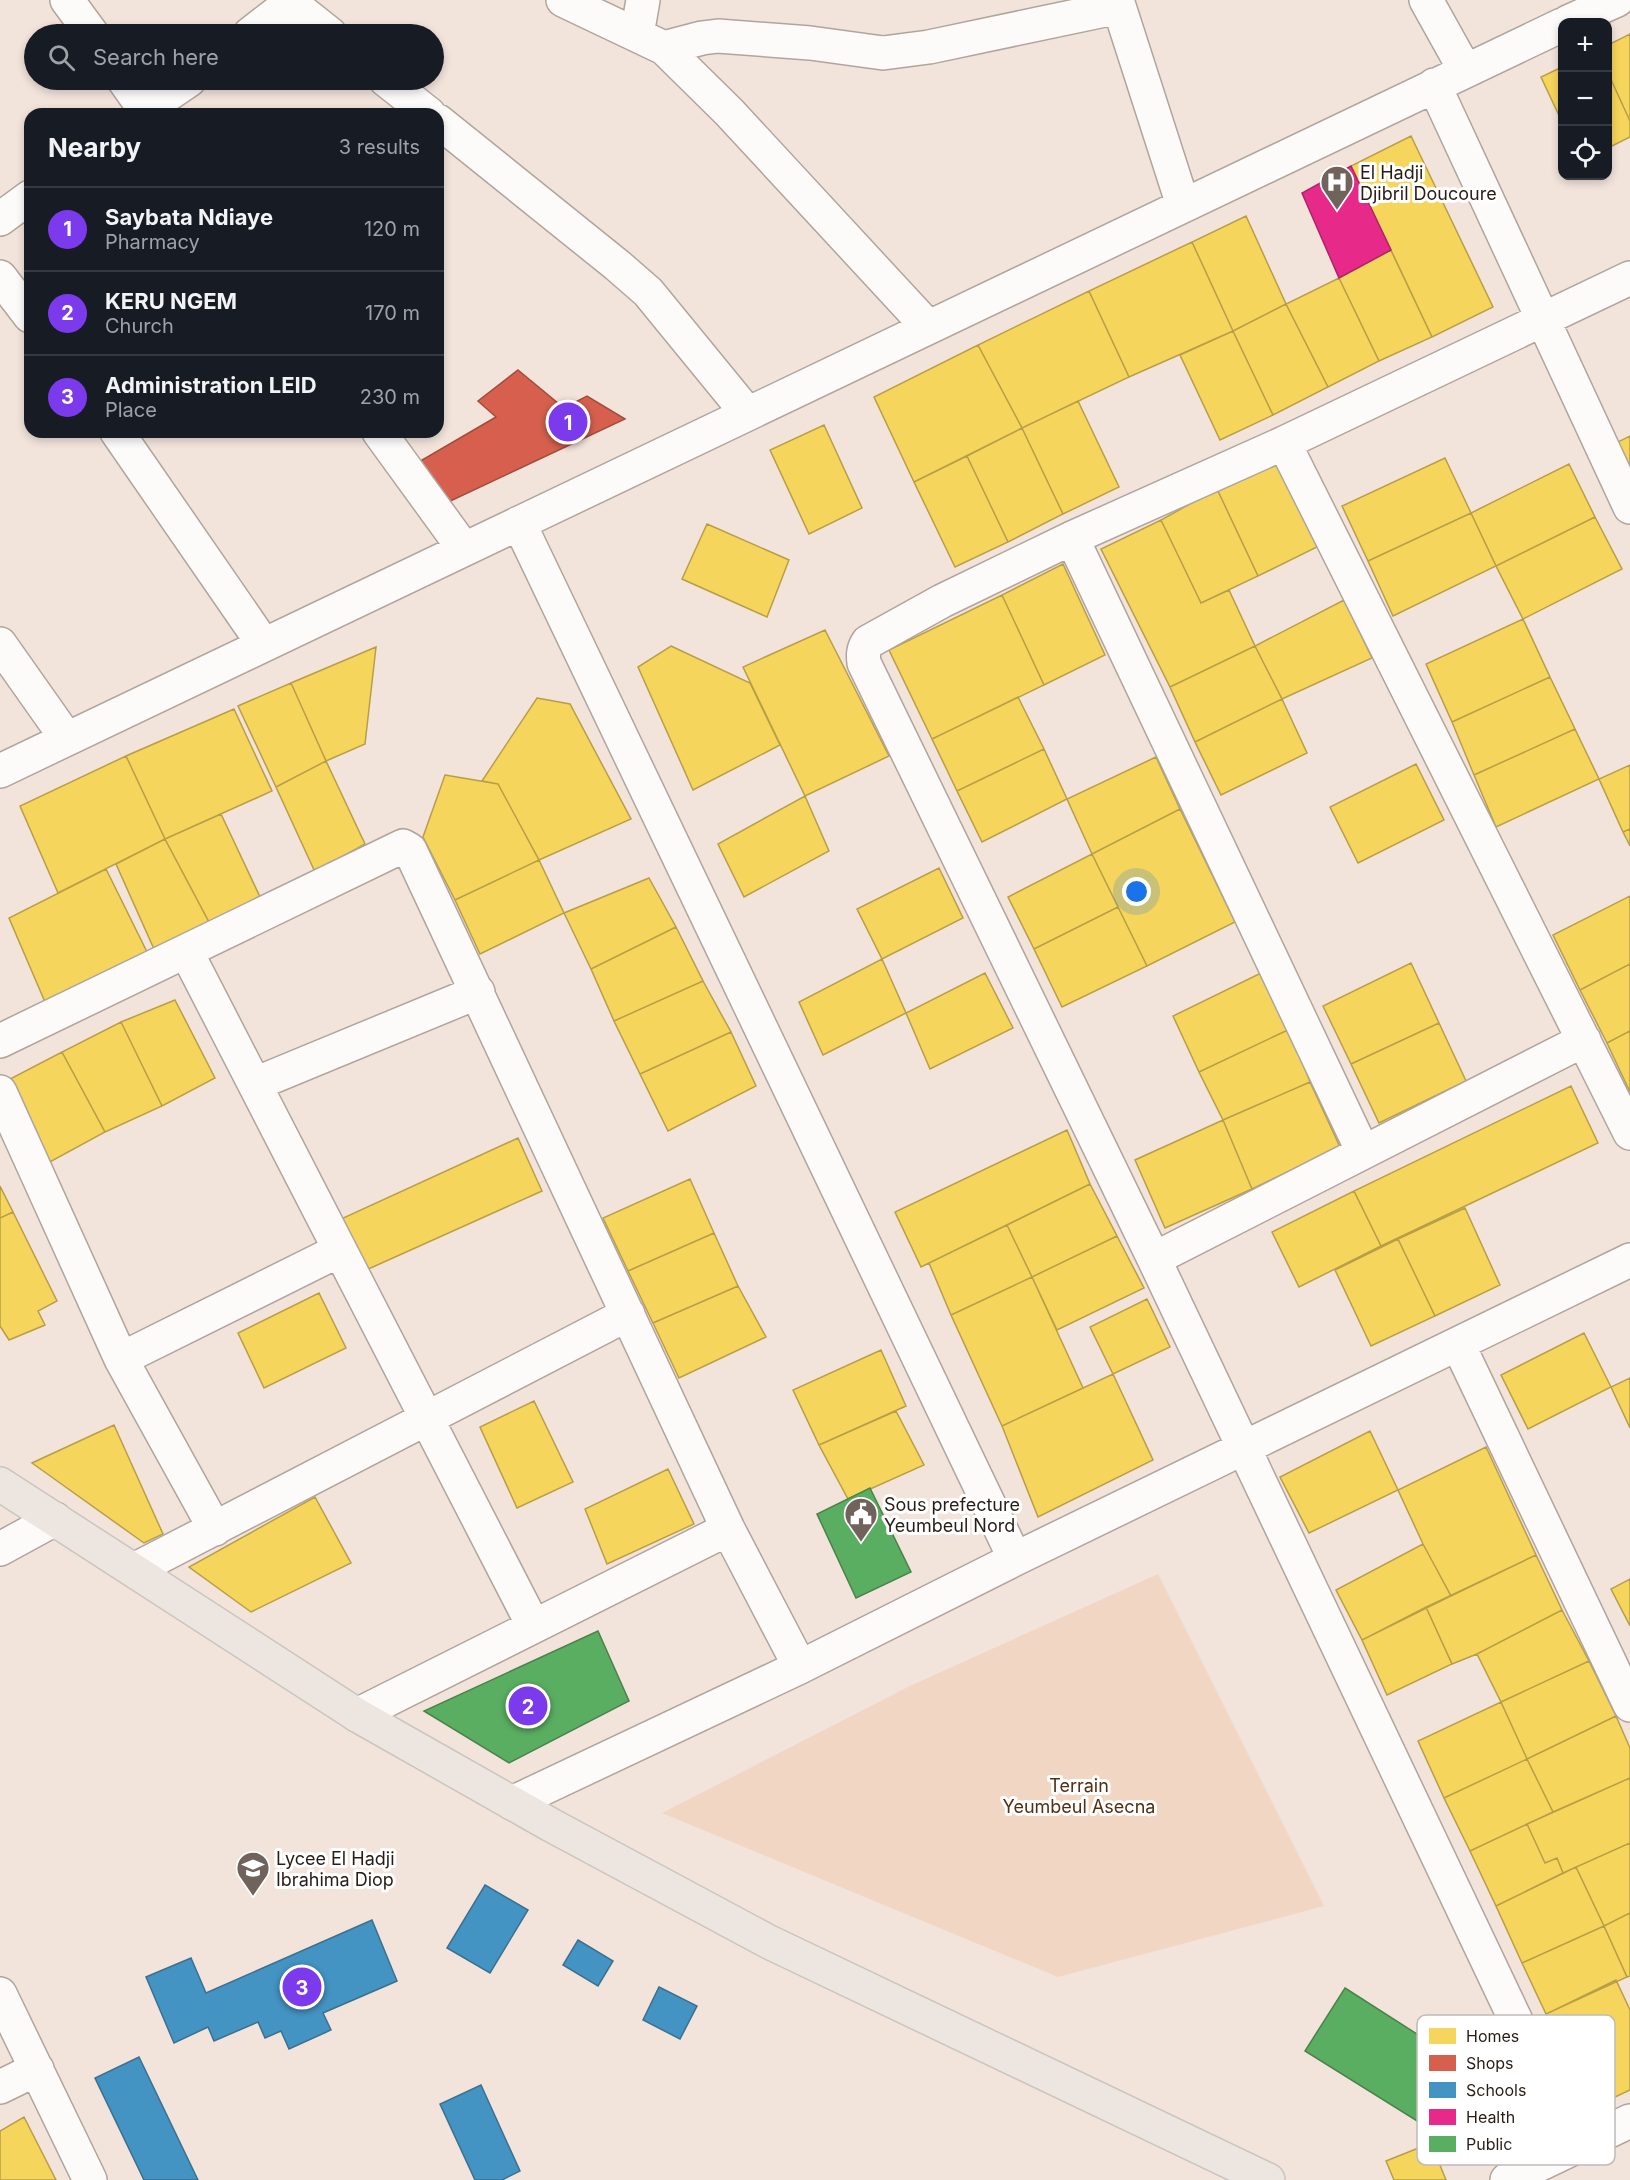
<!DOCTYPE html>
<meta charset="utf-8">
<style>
body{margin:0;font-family:Inter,sans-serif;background:#20242c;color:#f1f3f6}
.controls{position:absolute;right:18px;top:18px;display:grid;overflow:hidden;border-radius:12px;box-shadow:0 3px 9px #0003}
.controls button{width:54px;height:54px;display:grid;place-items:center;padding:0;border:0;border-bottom:2px solid #363941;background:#171b24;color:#f1f3f6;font:30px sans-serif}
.you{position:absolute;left:1137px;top:892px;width:21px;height:21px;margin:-15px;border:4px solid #fff;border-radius:50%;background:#1a73e8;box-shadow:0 0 0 9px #1a73e833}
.badge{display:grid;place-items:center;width:39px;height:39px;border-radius:50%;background:#7c3aed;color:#fff;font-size:20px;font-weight:700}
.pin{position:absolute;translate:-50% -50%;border:3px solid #fff;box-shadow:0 2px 6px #0006}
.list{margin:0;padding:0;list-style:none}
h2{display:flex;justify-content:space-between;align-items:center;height:78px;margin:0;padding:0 24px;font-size:26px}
h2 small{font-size:20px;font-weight:400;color:#9ea1a6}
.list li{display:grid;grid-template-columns:39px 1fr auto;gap:18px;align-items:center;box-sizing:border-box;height:84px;padding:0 24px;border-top:2px solid #363941}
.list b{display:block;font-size:22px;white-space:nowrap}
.list p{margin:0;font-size:20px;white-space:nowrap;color:#9ea1a6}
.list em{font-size:20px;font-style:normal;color:#9ea1a6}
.icon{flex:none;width:33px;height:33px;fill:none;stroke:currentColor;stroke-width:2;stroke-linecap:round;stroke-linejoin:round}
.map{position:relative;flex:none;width:1630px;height:2180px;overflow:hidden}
.search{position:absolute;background:#171b24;box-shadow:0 3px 9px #0003;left:24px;top:24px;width:420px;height:66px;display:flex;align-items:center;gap:15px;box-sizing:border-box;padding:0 21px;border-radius:33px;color:#9ea1a6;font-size:22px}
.panel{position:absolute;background:#171b24;box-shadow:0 3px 9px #0003;left:24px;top:108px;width:420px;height:330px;border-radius:18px}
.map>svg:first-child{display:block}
</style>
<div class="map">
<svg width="1630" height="2180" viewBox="0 0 1630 2180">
<rect width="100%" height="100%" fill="#f2e4db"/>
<path fill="#f1d6c4" d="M 1158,1574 L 1324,1906 L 1058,1977 L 662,1813 L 912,1685 Z"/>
<path fill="#f6d55c" stroke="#b89e47" stroke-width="1.5" d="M 1630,34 L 1630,121 L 1608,73 L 1608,45 Z
M 1562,67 L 1562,122 L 1541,77 Z
M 1608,73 L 1630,121 L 1630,137 L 1608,148 Z
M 1411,136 L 1493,307 L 1432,337 L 1351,166 Z
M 1246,216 L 1286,304 L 1233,331 L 1192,242 Z
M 1192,242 L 1233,331 L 1129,377 L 1089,291 Z
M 1391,250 L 1432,337 L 1379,361 L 1339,278 Z
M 1339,278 L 1379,361 L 1328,387 L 1286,304 Z
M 1089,291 L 1129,377 L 1022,428 L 978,345 Z
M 1286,304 L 1328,387 L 1273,415 L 1233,331 Z
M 1233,331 L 1273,415 L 1220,440 L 1180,355 Z
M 978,345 L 1022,428 L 914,482 L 874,397 Z
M 1078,401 L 1119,487 L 1063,514 L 1022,428 Z
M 824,425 L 862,508 L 809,534 L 770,450 Z
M 1022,428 L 1063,514 L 1008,542 L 967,456 Z
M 1630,436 L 1630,481 L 1612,445 Z
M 967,456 L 1008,542 L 955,567 L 914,482 Z
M 1445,458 L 1471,513 L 1368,561 L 1342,506 Z
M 1277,460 L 1317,547 L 1258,576 L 1217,489 Z
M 1569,464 L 1595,517 L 1496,566 L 1471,513 Z
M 1217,489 L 1258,576 L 1201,603 L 1161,520 Z
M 1471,513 L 1496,566 L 1393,616 L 1368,561 Z
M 1595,517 L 1622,569 L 1523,619 L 1496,566 Z
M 1161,520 L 1201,603 L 1229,590 L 1255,646 L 1170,687 L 1101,549 Z
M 707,524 L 789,560 L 767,617 L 682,579 Z
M 1063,564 L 1105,655 L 1044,685 L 1002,595 Z
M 1002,595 L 1044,685 L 932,739 L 889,650 Z
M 1344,600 L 1372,658 L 1282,699 L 1255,646 Z
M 1523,619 L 1550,677 L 1452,722 L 1426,664 Z
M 825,630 L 889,756 L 805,796 L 743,667 Z
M 671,646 L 750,683 L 780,745 L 693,790 L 638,667 Z
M 1255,646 L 1282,699 L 1195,742 L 1170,687 Z
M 376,647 L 365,744 L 326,761 L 291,683 Z
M 1550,677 L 1575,729 L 1474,775 L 1452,722 Z
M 291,683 L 326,761 L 276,787 L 238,706 Z
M 1018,697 L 1044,749 L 957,791 L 932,739 Z
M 537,698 L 570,704 L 631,819 L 539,860 L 498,784 L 482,781 Z
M 1282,699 L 1307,753 L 1221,795 L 1195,742 Z
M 234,709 L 272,791 L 165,839 L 126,756 Z
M 1575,729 L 1599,779 L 1496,827 L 1474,775 Z
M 1044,749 L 1067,799 L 982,842 L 957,791 Z
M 126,756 L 165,839 L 58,893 L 20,806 Z
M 1156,757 L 1180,809 L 1092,854 L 1067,799 Z
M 326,761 L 365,844 L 315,872 L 276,787 Z
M 1416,764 L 1444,820 L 1358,863 L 1330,807 Z
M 1630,765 L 1630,829 L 1623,832 L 1599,779 Z
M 445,775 L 498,784 L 539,860 L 455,900 L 423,837 Z
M 805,796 L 829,851 L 744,897 L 718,844 Z
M 1180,809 L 1235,922 L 1147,966 L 1092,854 Z
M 221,814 L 261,899 L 210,924 L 165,839 Z
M 1630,829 L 1630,846 L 1623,832 Z
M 165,839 L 210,924 L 154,949 L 116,864 Z
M 1092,854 L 1118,907 L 1034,949 L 1008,897 Z
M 539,860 L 564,913 L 480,954 L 455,900 Z
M 939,868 L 963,918 L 882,959 L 857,909 Z
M 106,869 L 147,952 L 45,1002 L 9,918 Z
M 649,878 L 676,927 L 591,969 L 564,913 Z
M 1630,896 L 1630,964 L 1580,990 L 1553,935 Z
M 1118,907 L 1147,966 L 1062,1007 L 1034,949 Z
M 676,927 L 703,981 L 614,1021 L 591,969 Z
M 882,959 L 906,1013 L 823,1055 L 799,1002 Z
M 1411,963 L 1439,1023 L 1351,1064 L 1323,1006 Z
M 1630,964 L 1630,1031 L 1607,1043 L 1580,990 Z
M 1263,972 L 1290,1029 L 1199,1072 L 1173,1016 Z
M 985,973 L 1013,1028 L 930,1069 L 906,1013 Z
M 703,981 L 731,1032 L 640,1074 L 614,1021 Z
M 175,1000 L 215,1078 L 162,1106 L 121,1022 Z
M 121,1022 L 162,1106 L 105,1132 L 62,1052 Z
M 1439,1023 L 1466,1081 L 1379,1123 L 1351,1064 Z
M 1290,1029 L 1310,1082 L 1223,1120 L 1199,1072 Z
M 1630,1031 L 1630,1092 L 1607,1043 Z
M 731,1032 L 756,1086 L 668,1131 L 640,1074 Z
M 62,1052 L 105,1132 L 48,1163 L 10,1079 Z
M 1310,1082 L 1340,1147 L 1252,1189 L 1223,1120 Z
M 1571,1086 L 1598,1143 L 1381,1246 L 1354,1191 Z
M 1223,1120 L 1252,1189 L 1165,1228 L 1135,1160 Z
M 1067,1130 L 1090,1184 L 921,1267 L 895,1212 Z
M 518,1138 L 542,1191 L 364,1271 L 341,1219 Z
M 690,1179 L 714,1233 L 628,1271 L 603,1218 Z
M 1090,1184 L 1117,1236 L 1032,1277 L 1007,1225 Z
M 0,1186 L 13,1212 L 0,1218 Z
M 1354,1191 L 1381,1246 L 1299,1287 L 1272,1232 Z
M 1465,1208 L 1500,1285 L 1435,1316 L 1398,1239 Z
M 13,1212 L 57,1301 L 38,1311 L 45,1325 L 9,1340 L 0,1326 L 0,1218 Z
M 1007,1225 L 1032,1277 L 951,1315 L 929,1263 Z
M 714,1233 L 738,1286 L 653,1323 L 628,1271 Z
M 1117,1236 L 1144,1288 L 1057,1330 L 1032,1277 Z
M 1398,1239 L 1435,1316 L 1371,1346 L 1335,1270 Z
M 1032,1277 L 1083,1388 L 1002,1426 L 951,1315 Z
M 738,1286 L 766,1337 L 679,1378 L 653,1323 Z
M 319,1293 L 346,1348 L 264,1388 L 238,1333 Z
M 1147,1299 L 1170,1347 L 1113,1374 L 1090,1327 Z
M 1584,1333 L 1611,1387 L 1528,1429 L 1501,1375 Z
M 881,1350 L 906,1406 L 819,1445 L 793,1390 Z
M 1113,1374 L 1153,1460 L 1038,1517 L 1002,1426 Z
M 1630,1378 L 1630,1428 L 1611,1387 Z
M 534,1401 L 573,1482 L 517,1508 L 480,1427 Z
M 896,1411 L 924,1465 L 848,1499 L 819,1445 Z
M 114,1425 L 163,1534 L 144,1543 L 32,1463 Z
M 1370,1431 L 1398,1490 L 1309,1533 L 1280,1477 Z
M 1486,1447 L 1536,1555 L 1451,1596 L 1423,1544 L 1398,1490 Z
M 668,1469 L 694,1524 L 607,1564 L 585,1509 Z
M 315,1497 L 351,1563 L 251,1612 L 189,1567 Z
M 1423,1544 L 1451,1596 L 1362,1640 L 1336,1590 Z
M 1536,1555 L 1562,1610 L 1477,1654 L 1452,1664 L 1426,1607 Z
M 1630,1579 L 1630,1626 L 1611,1589 Z
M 1426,1607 L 1452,1664 L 1387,1695 L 1362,1640 Z
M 1562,1610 L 1589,1661 L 1501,1702 L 1477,1654 Z
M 1589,1661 L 1616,1716 L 1527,1759 L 1501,1702 Z
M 1501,1702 L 1527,1759 L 1444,1798 L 1418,1741 Z
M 1616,1716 L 1630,1748 L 1630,1778 L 1553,1812 L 1527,1759 Z
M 1527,1759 L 1553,1812 L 1470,1851 L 1444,1798 Z
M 1630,1778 L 1630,1843 L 1563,1873 L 1557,1858 L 1545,1863 L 1527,1824 Z
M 1527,1824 L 1545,1863 L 1557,1858 L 1563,1873 L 1496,1906 L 1470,1851 Z
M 1630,1843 L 1630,1913 L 1604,1926 L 1576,1867 Z
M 1576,1867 L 1604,1926 L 1522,1963 L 1496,1906 Z
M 1630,1913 L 1630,1976 L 1627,1977 L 1604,1926 Z
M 1604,1926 L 1627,1977 L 1546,2014 L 1522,1963 Z
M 1616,1980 L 1630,2010 L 1630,2090 L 1590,2109 L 1546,2014 Z
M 24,2117 L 56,2180 L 0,2180 L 0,2131 Z
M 1431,2143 L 1446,2180 L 1394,2180 L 1386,2161 Z"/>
<path fill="#d6604d" stroke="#a24c3c" stroke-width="1.5" d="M 518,370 L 564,408 L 587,396 L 625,419 L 444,504 L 417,463 L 496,417 L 478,401 Z"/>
<path fill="#4393c3" stroke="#3b708f" stroke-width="1.5" d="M 485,1885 L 528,1910 L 490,1973 L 447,1948 Z
M 372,1920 L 397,1981 L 323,2013 L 331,2030 L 289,2049 L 281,2031 L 265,2038 L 258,2022 L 214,2041 L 208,2027 L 174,2043 L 146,1977 L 191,1958 L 206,1993 Z
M 578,1940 L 613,1961 L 598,1986 L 563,1965 Z
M 659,1987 L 697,2006 L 680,2039 L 643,2020 Z
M 139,2057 L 198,2180 L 144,2180 L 95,2078 Z
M 481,2085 L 520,2171 L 502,2180 L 475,2180 L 440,2104 Z"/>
<path fill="#e7298a" stroke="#ae2567" stroke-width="1.5" d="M 1351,166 L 1391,250 L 1339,278 L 1302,193 Z"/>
<path fill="#5aae61" stroke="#4b824a" stroke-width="1.5" d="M 870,1488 L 911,1572 L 856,1598 L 817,1514 Z
M 598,1631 L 629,1701 L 509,1763 L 424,1711 Z
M 1345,1988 L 1517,2098 L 1478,2159 L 1305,2051 Z"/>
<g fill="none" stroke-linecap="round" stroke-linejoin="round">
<g stroke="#b0a59d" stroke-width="36">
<path id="minor" d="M 67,0 L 92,34
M 563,0 L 664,48 L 729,112 L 928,327
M 1117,0 L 1183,205
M 1426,0 L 1465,70
M 291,3 L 330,34
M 1568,22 L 1617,0
M 250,34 L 294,0
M 637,35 L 643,0
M 664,48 L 702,38 L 718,36 L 810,43 L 883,53 L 929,47 L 1119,7
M 124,80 L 148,114
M 386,80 L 429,114
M 1434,85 L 1630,507
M 139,114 L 189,80
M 438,121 L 617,265 L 648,292 L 747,413
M 0,219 L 30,197
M 0,277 L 30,316
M 117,432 L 264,645
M 379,432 L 464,549
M 1284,443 L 1630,1133
M 519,523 L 1015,1559
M 1072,538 L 1363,1152
M 0,644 L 67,739
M 0,771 L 1562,25
M 186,951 L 533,1625
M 0,1041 L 403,846 L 410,850 L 728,1529 L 800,1667
M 255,1084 L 478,992
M 0,1092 L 121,1359 L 215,1529
M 1154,1259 L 1584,1040
M 1458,1344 L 1630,1705
M 121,1359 L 340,1250
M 0,1549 L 55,1519
M 134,1570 L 628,1314
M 357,1715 L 728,1529
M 512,1803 L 800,1667 L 1015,1559 L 1630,1260
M 0,1994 L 90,2180
M 0,2087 L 37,2069
M 1576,2147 L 1154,1259 L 864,663 C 863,655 863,649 868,642 L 942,601 L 1072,538 L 1284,443 L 1630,278
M 1507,2180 L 1630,2121"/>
</g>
<g stroke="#cbc4bf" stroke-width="36">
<path id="major" d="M 0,1484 L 357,1715 L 551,1825 L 769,1942 L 1268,2180"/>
</g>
<use href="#minor" stroke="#fdfbfa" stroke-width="33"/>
<use href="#major" stroke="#ede6e0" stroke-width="33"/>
</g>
<defs>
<g id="hospital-pin" transform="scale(1.725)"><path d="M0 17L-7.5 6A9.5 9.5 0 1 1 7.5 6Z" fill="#6f635b" stroke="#fff"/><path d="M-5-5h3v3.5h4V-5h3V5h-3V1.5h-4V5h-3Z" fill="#fff"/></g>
<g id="civic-pin" transform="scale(1.725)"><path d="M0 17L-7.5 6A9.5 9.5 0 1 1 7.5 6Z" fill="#6f635b" stroke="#fff"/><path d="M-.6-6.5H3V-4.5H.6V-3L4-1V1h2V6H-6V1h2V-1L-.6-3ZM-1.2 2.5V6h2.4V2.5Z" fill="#fff"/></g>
<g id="school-pin" transform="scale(1.725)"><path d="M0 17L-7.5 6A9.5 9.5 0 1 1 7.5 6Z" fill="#6f635b" stroke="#fff"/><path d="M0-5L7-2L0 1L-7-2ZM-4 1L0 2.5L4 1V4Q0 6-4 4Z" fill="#fff"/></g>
</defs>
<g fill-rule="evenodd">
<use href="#hospital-pin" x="1337" y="182"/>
<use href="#civic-pin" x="861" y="1514"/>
<use href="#school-pin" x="253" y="1868"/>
</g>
<g text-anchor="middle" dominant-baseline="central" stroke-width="6" stroke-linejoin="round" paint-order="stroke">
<g font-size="18" fill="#281d16" stroke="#fff" text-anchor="start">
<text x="1360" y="172">El Hadji<tspan x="1360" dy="21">Djibril Doucoure</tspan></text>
<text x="884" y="1504">Sous prefecture<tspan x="884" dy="21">Yeumbeul Nord</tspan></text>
<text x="276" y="1858">Lycee El Hadji<tspan x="276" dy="21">Ibrahima Diop</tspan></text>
</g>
<g font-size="18" fill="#542e0f" stroke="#fff">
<text x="1079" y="1785">Terrain<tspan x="1079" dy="21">Yeumbeul Asecna</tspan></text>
</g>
</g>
<rect x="1417" y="2015" width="198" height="150" rx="9" fill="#fff" stroke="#bebbb9" stroke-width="1.5"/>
<rect x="1429" y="2028" width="27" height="16" fill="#f6d55c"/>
<rect x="1429" y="2055" width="27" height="16" fill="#d6604d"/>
<rect x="1429" y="2082" width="27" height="16" fill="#4393c3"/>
<rect x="1429" y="2109" width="27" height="16" fill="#e7298a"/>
<rect x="1429" y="2136" width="27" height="16" fill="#5aae61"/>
<g font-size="16" fill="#281d16">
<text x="1466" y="2042">Homes</text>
<text x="1466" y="2069">Shops</text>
<text x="1466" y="2096">Schools</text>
<text x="1466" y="2123">Health</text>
<text x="1466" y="2150">Public</text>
</g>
</svg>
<div class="controls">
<button>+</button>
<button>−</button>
<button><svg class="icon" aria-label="locate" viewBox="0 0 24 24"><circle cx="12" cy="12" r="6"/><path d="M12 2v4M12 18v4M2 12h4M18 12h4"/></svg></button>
</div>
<div class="you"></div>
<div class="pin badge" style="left:568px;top:422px">1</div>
<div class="pin badge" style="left:528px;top:1706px">2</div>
<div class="pin badge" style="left:302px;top:1987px">3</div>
<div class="search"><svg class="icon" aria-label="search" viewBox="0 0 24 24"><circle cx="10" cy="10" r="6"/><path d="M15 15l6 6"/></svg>Search here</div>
<section class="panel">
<h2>Nearby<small>3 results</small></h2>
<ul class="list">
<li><span class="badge">1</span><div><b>Saybata Ndiaye</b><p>Pharmacy</p></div><em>120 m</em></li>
<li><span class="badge">2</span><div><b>KERU NGEM</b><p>Church</p></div><em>170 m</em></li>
<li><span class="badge">3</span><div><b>Administration LEID</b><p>Place</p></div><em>230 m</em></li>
</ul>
</section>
</div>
